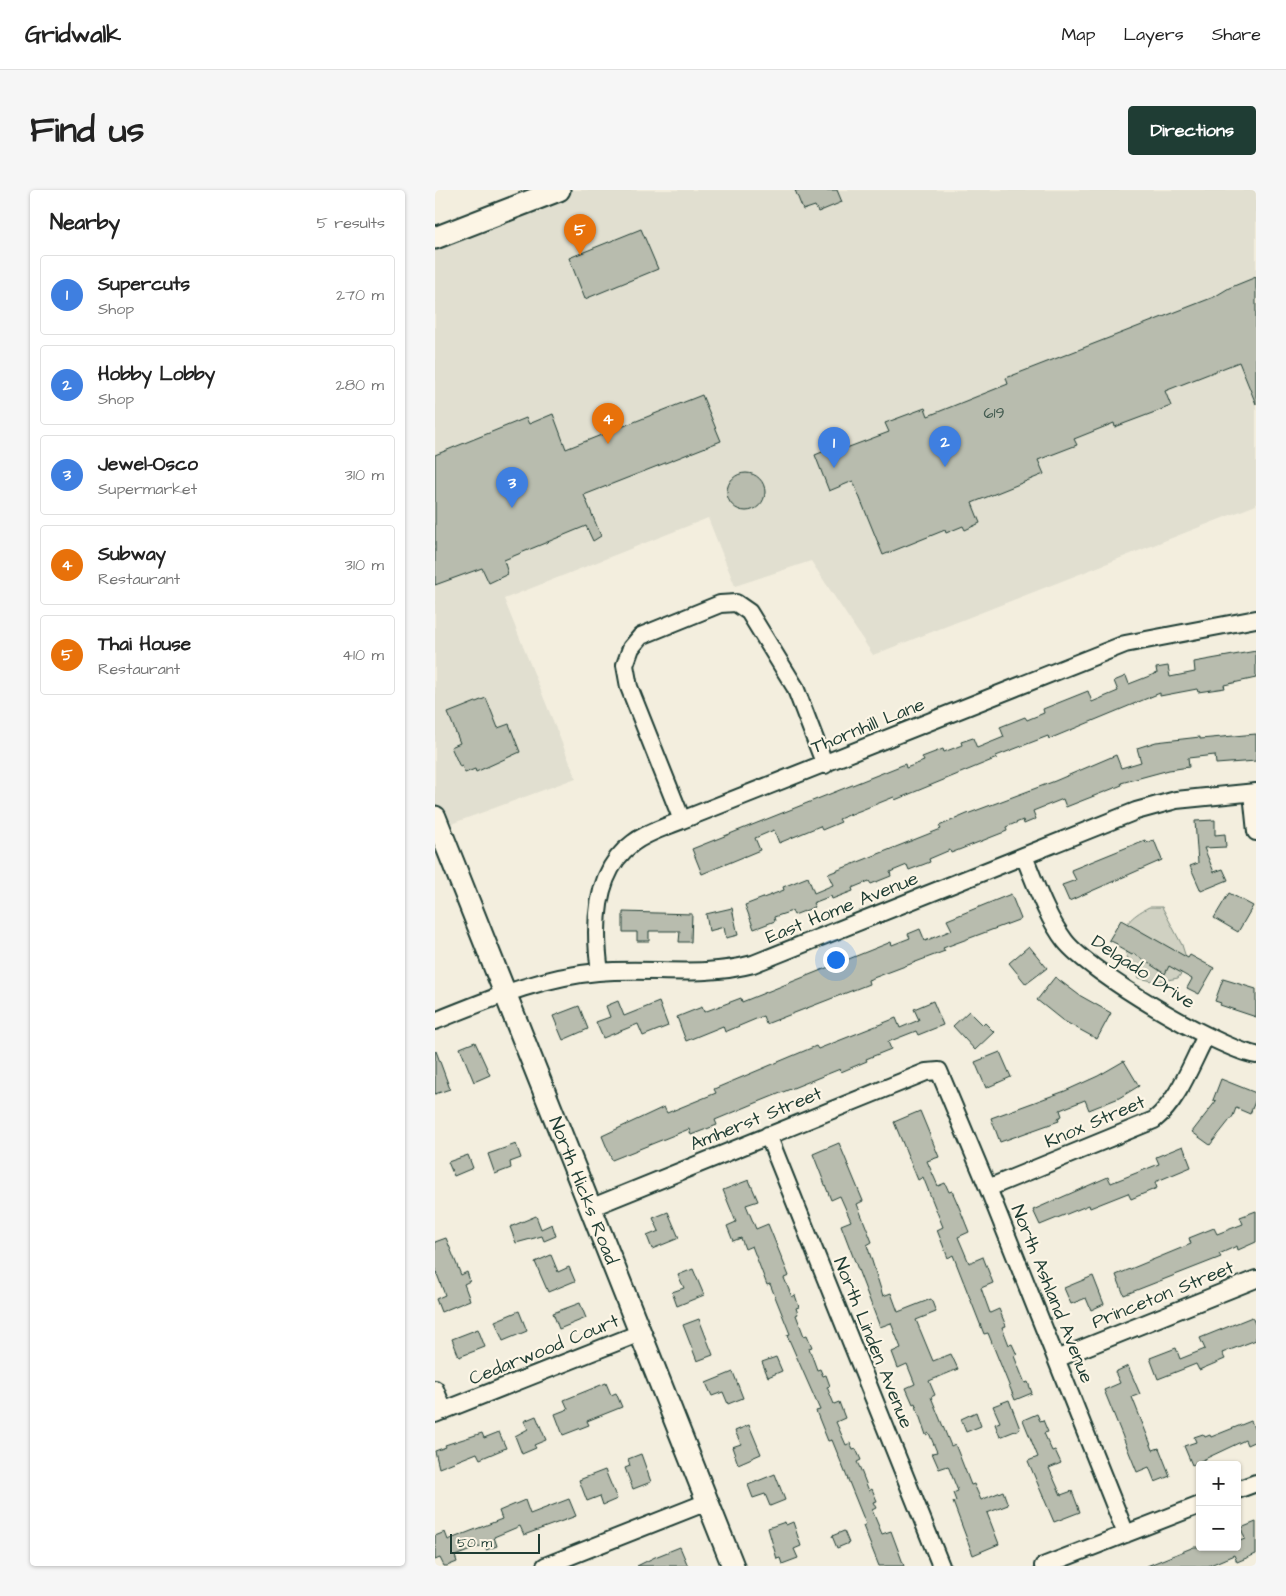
<!DOCTYPE html>
<meta charset="utf-8">
<style>
body{margin:0;font-family:"Architects Daughter",sans-serif;background:#f6f6f6;color:#222}
.controls{position:absolute;right:15px;bottom:15px;display:grid;overflow:hidden;border-radius:5px;box-shadow:0 1px 4px #0004}
.controls button{width:45px;height:45px;display:grid;place-items:center;padding:0;border:0;border-bottom:1px solid #e0e0e0;background:#fff;color:#222;font:25px sans-serif}
.scale{position:absolute;left:15px;bottom:12px;width:90px;box-sizing:border-box;padding-left:5px;border:2px solid #1f3d34;border-top:0;font-size:14px;line-height:18px;white-space:nowrap;color:#1f3d34;-webkit-text-stroke:4px #fcf5e5;paint-order:stroke}
.you{position:absolute;left:400px;top:769px;width:18px;height:18px;margin:-12px;border:4px solid #fff;border-radius:50%;background:#1a73e8;box-shadow:0 0 0 8px #1a73e833}
.badge{display:grid;place-items:center;width:32px;height:32px;border-radius:50%;background:#1f3d34;color:#fff;font-size:16px;font-weight:700}
.pin{position:absolute;translate:-50% -41px;filter:drop-shadow(0 1px 2px #0008)}
.pin::after{content:'';position:absolute;top:26px;width:18px;height:15px;background:inherit;clip-path:polygon(0 0,100% 0,50% 100%)}
.list{margin:0;padding:0;list-style:none}
h2{display:flex;justify-content:space-between;align-items:center;height:65px;margin:0;padding:0 20px;font-size:21px}
h2 small{font-size:16px;font-weight:400;color:#767676}
.list li{display:grid;grid-template-columns:32px 1fr auto;gap:15px;align-items:center;box-sizing:border-box;height:80px;margin:0 10px 10px;padding:0 10px;border:1px solid #e0e0e0;border-radius:5px}
.list b{display:block;font-size:19px;white-space:nowrap}
.list p{margin:0;font-size:16px;white-space:nowrap;color:#767676}
.list em{font-size:16px;font-style:normal;color:#767676}
.map{position:relative;flex:none;width:821px;height:1376px;overflow:hidden;border-radius:5px}
header{display:flex;align-items:center;gap:30px;box-sizing:border-box;height:70px;padding:0 25px;background:#fff;border-bottom:1px solid #e0e0e0}
header strong{font-size:24px}
nav{display:flex;gap:28px;margin-inline-start:auto;font-size:18px}
.intro{display:flex;align-items:center;justify-content:space-between;box-sizing:border-box;height:120px;padding:0 30px}
h1{margin:0;font-size:35px}
.button{padding:12px 22px;border-radius:5px;background:#1f3d34;color:#fff;font-size:18px;font-weight:700}
main{display:flex;gap:30px;padding:0 30px}
aside{flex:1;background:#fff;border-radius:5px;box-shadow:0 1px 4px #0004}
.map>svg:first-child{display:block}
</style>
<header>
<strong>Gridwalk</strong>
<nav><a>Map</a><a>Layers</a><a>Share</a></nav>
</header>
<div class="intro"><h1>Find us</h1><a class="button">Directions</a></div>
<main>
<aside>
<h2>Nearby<small>5 results</small></h2>
<ul class="list">
<li><span class="badge" style="background:#3f7fe0">1</span><div><b>Supercuts</b><p>Shop</p></div><em>270 m</em></li>
<li><span class="badge" style="background:#3f7fe0">2</span><div><b>Hobby Lobby</b><p>Shop</p></div><em>280 m</em></li>
<li><span class="badge" style="background:#3f7fe0">3</span><div><b>Jewel-Osco</b><p>Supermarket</p></div><em>310 m</em></li>
<li><span class="badge" style="background:#e8710a">4</span><div><b>Subway</b><p>Restaurant</p></div><em>310 m</em></li>
<li><span class="badge" style="background:#e8710a">5</span><div><b>Thai House</b><p>Restaurant</p></div><em>410 m</em></li>
</ul>
</aside>
<div class="map">
<svg width="821" height="1376" viewBox="0 0 821 1376">
<rect width="100%" height="100%" fill="#f3eede"/>
<filter id="ink" filterUnits="userSpaceOnUse"><feTurbulence type="fractalNoise" baseFrequency=".02" numOctaves="2"/><feDisplacementMap in="SourceGraphic" scale="10" xChannelSelector="R" yChannelSelector="G"/><feConvolveMatrix kernelMatrix="1 2 1 2 8 2 1 2 1" color-interpolation-filters="sRGB"/></filter>
<g filter="url(#ink)">
<path fill="#e1dfd0" d="M 124,0 L 821,0 L 821,315 L 438,465 L 376,371 L 300,396 L 273,328 L 69,409 L 141,588 L 5,638 L 0,627 L 0,48 Z"/>
<path fill="#d0d1c2" stroke="#78877b" d="M 714,717 L 727,717 L 747,755 L 753,774 L 743,788 L 722,792 L 704,788 C 685,757 676,736 714,717 Z"/>
<path fill="#b8bcae" stroke="#1f3d34" d="M 360,0 L 402,0 L 407,12 L 383,22 L 380,16 L 368,20 Z
M 206,39 L 223,79 L 150,109 L 134,68 Z
M 821,87 L 821,214 L 804,172 L 730,201 L 736,216 L 680,237 L 679,233 L 639,249 L 642,255 L 603,270 L 609,284 L 537,313 L 545,333 L 530,340 L 528,336 L 511,343 L 510,340 L 448,365 L 418,291 L 394,301 L 380,265 L 404,255 L 406,260 L 454,242 L 450,233 L 490,218 L 493,226 L 573,194 L 571,188 L 779,107 L 794,98 Z
M 267,205 L 286,251 L 149,305 L 166,346 L 158,351 L 151,336 L 69,370 L 73,384 L 54,393 L 47,378 L 0,395 L 0,265 L 91,228 L 94,234 L 118,224 L 131,259 Z
M292 302a19 19 0 1 1 38 0a19 19 0 1 1-38 0Z
M 821,461 L 821,488 L 789,495 L 790,498 L 763,502 L 762,499 L 725,506 L 725,503 L 614,549 L 613,546 L 561,566 L 562,568 L 460,610 L 459,607 L 404,629 L 406,632 L 387,640 L 385,636 L 344,653 L 339,640 L 320,648 L 325,660 L 267,684 L 257,659 L 470,574 L 471,578 L 489,571 L 487,567 L 508,559 L 509,562 L 527,555 L 526,552 L 538,548 L 542,558 L 569,547 L 565,537 L 590,527 L 592,530 L 609,523 L 608,519 L 653,501 L 657,512 L 683,501 L 679,491 L 691,486 L 694,494 L 722,483 L 721,478 L 733,476 L 735,487 L 760,482 L 759,472 Z
M 51,508 L 63,538 L 74,534 L 85,562 L 41,582 L 40,579 L 30,583 L 27,576 L 25,577 L 16,557 L 25,553 L 13,523 Z
M 821,544 L 821,571 L 781,574 L 780,565 L 753,568 L 754,577 L 734,580 L 686,593 L 687,595 L 631,617 L 628,609 L 598,621 L 601,629 L 589,634 L 588,630 L 571,637 L 572,641 L 516,663 L 515,660 L 494,669 L 495,672 L 474,680 L 472,675 L 455,682 L 456,686 L 436,694 L 434,691 L 417,698 L 418,701 L 397,709 L 396,706 L 378,713 L 380,717 L 359,725 L 357,721 L 339,727 L 340,731 L 319,739 L 310,715 L 349,700 L 348,697 L 373,687 L 379,703 L 398,695 L 393,684 L 506,639 L 504,636 L 532,624 L 620,591 L 681,565 L 686,578 L 706,572 L 702,558 L 721,552 L 765,547 L 765,549 Z
M 780,630 L 780,645 L 790,644 L 791,657 L 769,658 L 779,682 L 788,679 L 793,690 L 766,701 L 755,676 L 763,673 L 760,631 Z
M 710,650 L 711,653 L 719,650 L 727,670 L 634,711 L 627,695 L 641,690 L 636,680 Z
M 794,703 L 818,716 L 803,742 L 779,728 Z
M 576,704 L 586,729 L 508,758 L 510,761 L 433,790 L 434,794 L 331,834 L 328,826 L 290,842 L 288,836 L 251,851 L 242,827 L 267,817 L 269,822 L 306,808 L 307,812 L 456,752 L 457,755 L 475,748 L 473,744 L 485,739 L 490,751 L 517,740 L 512,730 Z
M 297,718 L 303,745 L 291,748 L 289,737 L 274,741 L 271,724 Z
M 188,722 L 257,724 L 256,752 L 244,752 L 245,741 L 214,741 L 214,751 L 202,751 L 202,742 L 188,742 Z
M 686,730 L 753,768 L 755,765 L 779,778 L 764,804 L 752,798 L 757,789 L 734,776 L 730,784 L 698,763 L 697,765 L 681,756 L 682,754 L 674,750 Z
M 594,756 L 612,778 L 591,794 L 574,773 Z
M 620,787 L 644,805 L 676,823 L 662,849 L 627,830 L 602,810 Z
M 788,789 L 821,799 L 821,827 L 785,815 L 786,813 L 780,811 Z
M 183,811 L 189,826 L 224,812 L 233,836 L 208,846 L 203,834 L 168,848 L 161,832 L 175,827 L 171,816 Z
M 498,811 L 508,835 L 483,845 L 481,841 L 453,852 L 456,859 L 431,869 L 432,871 L 406,882 L 405,879 L 316,915 L 280,930 L 282,935 L 256,945 L 254,939 L 177,970 L 167,946 L 229,917 L 232,923 L 281,903 L 279,899 L 381,856 L 383,859 L 461,828 L 465,838 L 484,830 L 479,819 Z
M 144,816 L 153,839 L 128,850 L 118,826 Z
M 534,821 L 548,835 L 550,833 L 559,842 L 540,860 L 518,836 Z
M 40,852 L 55,885 L 39,892 L 25,858 Z
M 1,861 L 15,899 L 0,904 L 0,862 Z
M 565,862 L 576,887 L 551,898 L 540,872 Z
M 689,871 L 704,896 L 684,908 L 654,920 L 650,910 L 625,920 L 627,926 L 623,928 L 624,931 L 565,952 L 556,928 L 630,901 L 663,886 Z
M 786,889 L 821,903 L 821,909 L 815,924 L 801,918 L 798,926 L 775,955 L 757,942 L 781,911 L 778,910 Z
M 485,921 L 504,967 L 492,971 L 503,996 L 510,993 L 514,1002 L 517,1001 L 524,1017 L 534,1042 L 523,1047 L 534,1073 L 548,1067 L 558,1093 L 546,1098 L 555,1123 L 564,1119 L 571,1136 L 567,1137 L 574,1155 L 577,1154 L 582,1165 L 579,1166 L 587,1186 L 590,1193 L 593,1192 L 597,1203 L 580,1210 L 553,1143 L 549,1144 L 518,1065 L 513,1068 L 502,1040 L 508,1037 L 488,987 L 483,990 L 459,932 Z
M 404,953 L 428,1011 L 422,1014 L 437,1052 L 432,1055 L 448,1106 L 456,1103 L 463,1122 L 496,1109 L 501,1122 L 481,1130 L 498,1171 L 516,1164 L 523,1179 L 494,1191 L 500,1205 L 496,1207 L 516,1256 L 520,1254 L 536,1295 L 539,1294 L 546,1310 L 568,1301 L 573,1315 L 552,1323 L 564,1354 L 538,1365 L 518,1312 L 521,1311 L 518,1303 L 523,1301 L 513,1276 L 504,1279 L 497,1263 L 502,1262 L 494,1243 L 491,1245 L 480,1213 L 478,1214 L 471,1198 L 480,1194 L 472,1174 L 463,1178 L 457,1162 L 466,1158 L 456,1133 L 445,1137 L 406,1035 L 416,1031 L 405,1006 L 396,1010 L 378,964 Z
M 81,954 L 86,968 L 75,972 L 76,978 L 60,984 L 53,964 Z
M 748,956 L 756,977 L 720,992 L 722,998 L 696,1009 L 693,1003 L 655,1018 L 654,1015 L 605,1035 L 598,1020 L 673,987 L 676,993 L 724,974 L 721,967 Z
M 33,965 L 38,978 L 19,986 L 13,972 Z
M 314,990 L 323,1011 L 311,1015 L 321,1039 L 333,1034 L 354,1086 L 349,1088 L 357,1107 L 360,1105 L 364,1117 L 361,1118 L 363,1124 L 361,1125 L 369,1146 L 372,1145 L 377,1157 L 374,1158 L 382,1180 L 385,1179 L 388,1186 L 391,1185 L 395,1196 L 392,1197 L 399,1214 L 404,1212 L 410,1228 L 401,1232 L 411,1255 L 415,1253 L 418,1260 L 421,1259 L 426,1270 L 422,1272 L 425,1278 L 434,1301 L 437,1299 L 442,1311 L 438,1312 L 441,1318 L 437,1320 L 447,1344 L 456,1341 L 469,1376 L 444,1376 L 428,1336 L 431,1334 L 397,1250 L 393,1251 L 381,1221 L 385,1220 L 352,1145 L 355,1144 L 335,1094 L 332,1095 L 317,1056 L 310,1059 L 306,1048 L 298,1051 L 292,1036 L 301,1032 L 288,1000 Z
M 821,1021 L 821,1052 L 803,1060 L 802,1056 L 784,1064 L 786,1067 L 689,1105 L 681,1085 L 756,1054 L 754,1048 L 779,1038 L 782,1044 L 808,1034 L 805,1027 Z
M 233,1022 L 244,1048 L 217,1059 L 212,1046 L 224,1041 L 218,1028 Z
M 101,1026 L 106,1039 L 117,1034 L 121,1046 L 109,1051 L 107,1046 L 81,1053 L 75,1037 Z
M 11,1048 L 26,1085 L 32,1082 L 35,1091 L 29,1094 L 35,1110 L 6,1122 L 1,1109 L 10,1105 L 0,1079 L 0,1052 Z
M 116,1065 L 123,1082 L 134,1077 L 140,1091 L 113,1102 L 100,1072 Z
M 258,1079 L 269,1105 L 242,1116 L 237,1102 L 249,1098 L 243,1085 Z
M 658,1086 L 669,1114 L 656,1120 L 651,1108 L 636,1114 L 629,1098 Z
M 145,1113 L 151,1128 L 124,1139 L 118,1123 Z
M 84,1121 L 92,1141 L 68,1151 L 60,1131 Z
M 817,1127 L 821,1136 L 821,1150 L 787,1163 L 790,1169 L 764,1180 L 761,1174 L 723,1189 L 715,1168 L 741,1158 L 745,1169 L 770,1159 L 765,1148 Z
M 264,1129 L 278,1165 L 262,1171 L 248,1135 Z
M 43,1139 L 50,1157 L 24,1167 L 17,1149 Z
M 341,1167 L 347,1181 L 333,1187 L 327,1172 Z
M 693,1176 L 705,1204 L 697,1207 L 718,1260 L 724,1258 L 735,1286 L 720,1292 L 714,1277 L 702,1282 L 669,1200 L 685,1193 L 680,1182 Z
M 298,1182 L 308,1208 L 293,1214 L 288,1202 L 277,1206 L 271,1193 Z
M 171,1193 L 176,1205 L 181,1203 L 187,1217 L 152,1231 L 154,1235 L 128,1245 L 120,1224 L 133,1219 L 129,1210 Z
M 574,1210 L 585,1239 L 565,1247 L 560,1234 L 565,1232 L 558,1216 Z
M 541,1222 L 546,1236 L 531,1242 L 526,1229 Z
M 602,1224 L 605,1231 L 608,1230 L 613,1242 L 609,1243 L 617,1261 L 620,1260 L 626,1273 L 614,1278 L 626,1305 L 637,1301 L 645,1322 L 619,1332 L 593,1271 L 603,1267 L 588,1230 Z
M 101,1226 L 111,1250 L 99,1255 L 101,1258 L 87,1264 L 80,1246 L 93,1239 L 89,1231 Z
M 816,1231 L 821,1243 L 821,1251 L 812,1255 L 810,1250 L 757,1275 L 749,1256 L 761,1252 L 759,1247 L 768,1244 L 770,1247 L 775,1245 L 776,1247 Z
M 314,1235 L 326,1264 L 303,1274 L 297,1257 L 306,1254 L 300,1241 Z
M 64,1242 L 71,1258 L 45,1269 L 42,1263 L 4,1278 L 0,1261 L 11,1257 L 10,1255 L 47,1243 L 49,1248 Z
M 206,1264 L 216,1292 L 198,1299 L 190,1278 L 195,1276 L 193,1269 Z
M 170,1280 L 182,1309 L 168,1315 L 165,1306 L 152,1311 L 144,1290 Z
M 340,1284 L 350,1310 L 335,1316 L 330,1304 L 318,1308 L 313,1295 Z
M 134,1309 L 141,1326 L 89,1345 L 85,1336 L 59,1347 L 62,1356 L 51,1360 L 49,1355 L 20,1366 L 22,1372 L 12,1376 L 9,1376 L 5,1368 L 0,1370 L 0,1346 L 10,1342 L 13,1350 L 67,1329 L 64,1321 L 90,1310 L 95,1324 Z
M 350,1332 L 351,1335 L 358,1332 L 366,1356 L 359,1359 L 363,1368 L 347,1374 L 345,1368 L 342,1369 L 333,1338 Z
M 821,1332 L 821,1364 L 802,1372 L 799,1365 L 773,1376 L 712,1376 L 759,1357 L 802,1357 L 802,1352 L 810,1349 L 806,1338 Z
M 409,1341 L 414,1353 L 402,1358 L 397,1346 Z
M 245,1357 L 253,1376 L 202,1376 L 220,1367 Z"/>
<g fill="none" stroke-linecap="round" stroke-linejoin="round">
<g stroke="#1f3d34" stroke-width="20">
<path id="minor" d="M 817,603 L 821,642
M 247,630 L 194,497 L 190,475 L 196,458 L 206,446 L 285,414 L 301,413 L 314,422 L 360,497 L 390,575
M 589,666 C 601,695 611,726 630,751 C 655,783 782,858 821,865
M 165,782 C 159,739 159,681 198,653 C 212,642 231,637 247,630 L 690,454 L 821,429
M 0,831 C 53,810 105,787 163,782 C 215,777 266,788 318,774 L 701,621 L 741,610 L 821,602
M 333,945 L 506,1376
M 553,998 L 719,930 C 744,910 756,874 771,846
M 155,1018 L 491,882 L 504,881 L 553,998 L 691,1344
M 621,1169 L 821,1089
M 0,1199 L 9,1221
M 0,1224 L 205,1143
M 802,1300 L 821,1293
M 110,1376 L 272,1312
M 608,1376 L 765,1315"/>
</g>
<g stroke="#1f3d34" stroke-width="25">
<g id="major">
<path d="M 0,48 L 124,0"/>
<path id="s1" d="M 0,627 L 298,1376"/>
</g>
</g>
<use href="#minor" stroke="#fcf5e5" stroke-width="16"/>
<use href="#major" stroke="#fcf5e5" stroke-width="21"/>
</g>
</g>
<g text-anchor="middle" dominant-baseline="central" stroke-width="4.5" stroke-linejoin="round" paint-order="stroke">
<g font-size="16" fill="#455d52">
<text x="559" y="223">619</text>
</g>
<g font-size="19" fill="#1f3d34" stroke="#fcf5e5">
<text transform="translate(433 536) rotate(-22)">Thornhill Lane</text>
<text transform="translate(407 718) rotate(-22)">East Home Avenue</text>
<text transform="translate(708 782) rotate(33)">Delgado Drive</text>
<text transform="translate(321 929) rotate(-22)">Amherst Street</text>
<text transform="translate(660 932) rotate(-23)">Knox Street</text>
<text stroke="none"><textPath href="#s1" startOffset="402">North Hicks Road</textPath></text>
<text transform="translate(617 1104) rotate(68)">North Ashland Avenue</text>
<text transform="translate(728 1105) rotate(-22)">Princeton Street</text>
<text transform="translate(438 1153) rotate(68)">North Linden Avenue</text>
<text transform="translate(109 1160) rotate(-22)">Cedarwood Court</text>
</g>
</g>
</svg>
<div class="controls">
<button>+</button>
<button>−</button>
</div>
<div class="scale">50 m</div>
<div class="you"></div>
<div class="pin badge" style="left:399px;top:278px;background:#3f7fe0">1</div>
<div class="pin badge" style="left:510px;top:277px;background:#3f7fe0">2</div>
<div class="pin badge" style="left:77px;top:318px;background:#3f7fe0">3</div>
<div class="pin badge" style="left:173px;top:254px;background:#e8710a">4</div>
<div class="pin badge" style="left:145px;top:65px;background:#e8710a">5</div>
</div>
</main>
